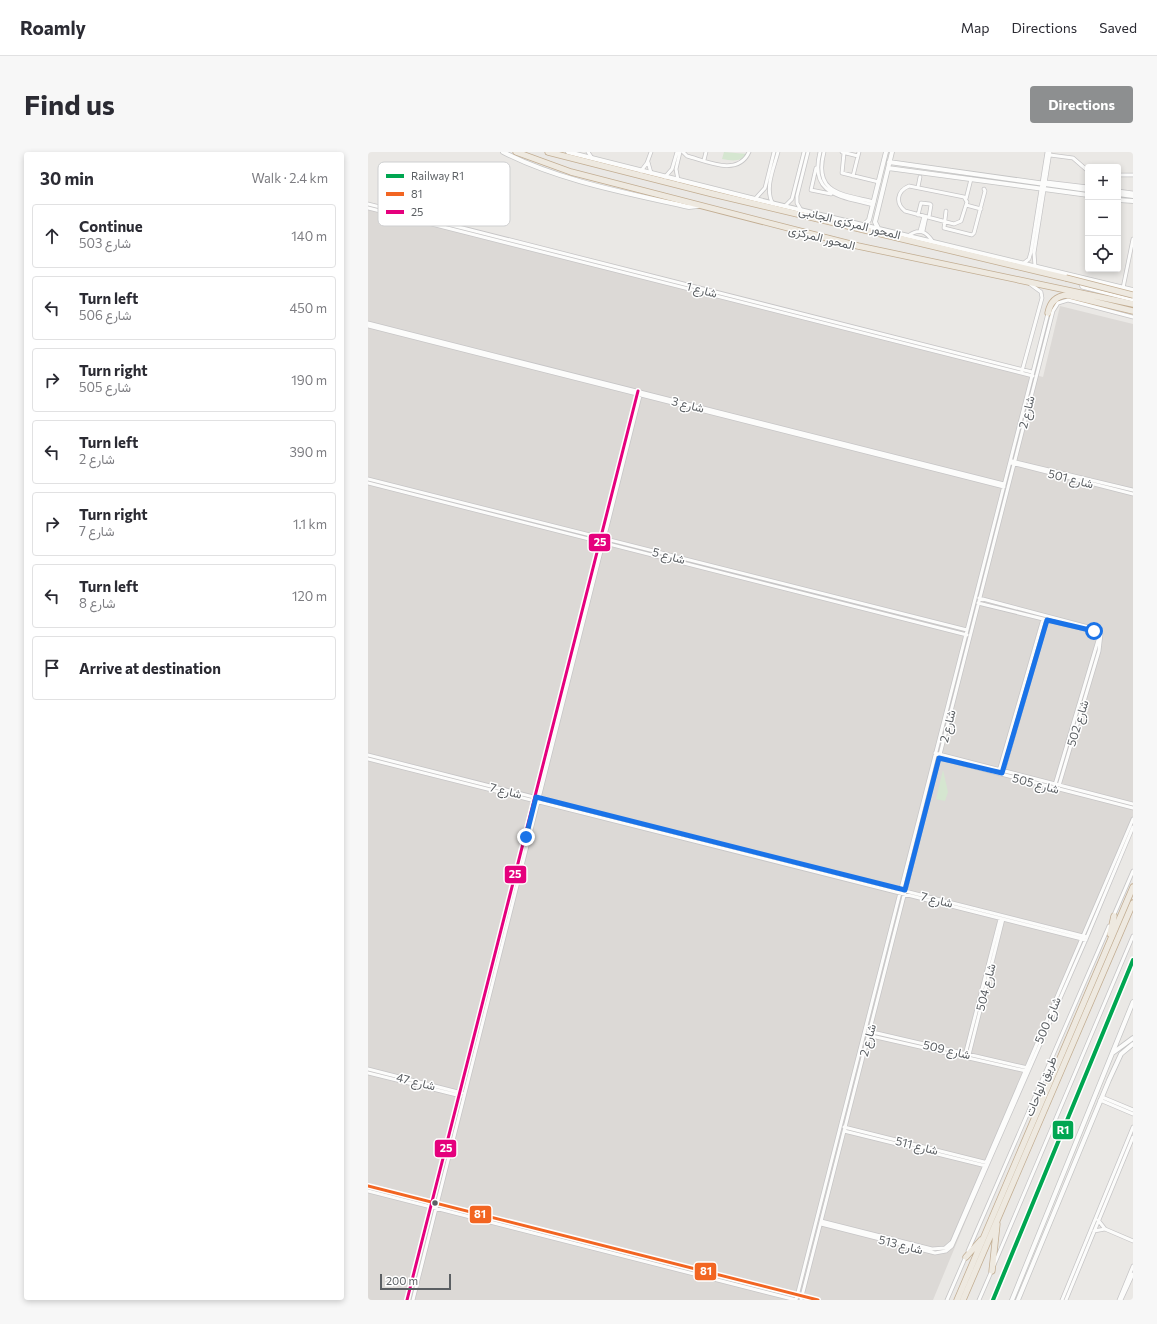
<!DOCTYPE html>
<meta charset="utf-8">
<style>
body{margin:0;font-family:Commissioner,Vazirmatn,sans-serif;background:#f7f7f7;color:#2b2b33}
.controls{position:absolute;right:12px;top:12px;display:grid;overflow:hidden;border-radius:4px;box-shadow:0 2px 6px #0003}
.controls button{width:36px;height:36px;display:grid;place-items:center;padding:0;border:0;border-bottom:1px solid #e1e1e2;background:#fff;color:#2b2b33;font:20px sans-serif}
.scale{position:absolute;left:12px;bottom:10px;width:71px;box-sizing:border-box;padding-left:4px;border:2px solid #5b5f63;border-top:0;font-size:11px;line-height:14px;white-space:nowrap;color:#5b5f63;-webkit-text-stroke:3px #fff;paint-order:stroke}
.stop{position:absolute;width:12px;height:12px;margin:-9px;border:3px solid #1a73e8;border-radius:50%;background:#fff}
.stop.end{background:#1a73e8;border-color:#fff;box-shadow:0 1px 4px #0008}
.list{margin:0;padding:0;list-style:none}
h2{display:flex;justify-content:space-between;align-items:center;height:52px;margin:0;padding:0 16px;font-size:17px}
h2 small{font-size:13px;font-weight:400;color:#7c7c81}
.list li{display:grid;grid-template-columns:26px 1fr auto;gap:12px;align-items:center;box-sizing:border-box;height:64px;margin:0 8px 8px;padding:0 8px;border:1px solid #e1e1e2;border-radius:4px}
.list b{display:block;font-size:15px;white-space:nowrap}
.list p{margin:0;font-size:13px;white-space:nowrap;color:#7c7c81}
.list em{font-size:13px;font-style:normal;color:#7c7c81}
.icon{flex:none;width:22px;height:22px;fill:none;stroke:currentColor;stroke-width:2;stroke-linecap:round;stroke-linejoin:round}
.map{position:relative;flex:none;width:765px;height:1148px;overflow:hidden;border-radius:4px}
header{display:flex;align-items:center;gap:24px;box-sizing:border-box;height:56px;padding:0 20px;background:#fff;border-bottom:1px solid #e1e1e2}
header strong{font-size:19px}
nav{display:flex;gap:22px;margin-inline-start:auto;font-size:14px}
.intro{display:flex;align-items:center;justify-content:space-between;box-sizing:border-box;height:96px;padding:0 24px}
h1{margin:0;font-size:28px}
.button{padding:10px 18px;border-radius:4px;background:#8d8f90;color:#fff;font-size:14px;font-weight:700}
main{display:flex;gap:24px;padding:0 24px}
aside{flex:1;background:#fff;border-radius:4px;box-shadow:0 2px 6px #0003}
.map>svg:first-child{display:block}
</style>
<header>
<strong>Roamly</strong>
<nav><a>Map</a><a>Directions</a><a>Saved</a></nav>
</header>
<div class="intro"><h1>Find us</h1><a class="button">Directions</a></div>
<main>
<aside>
<h2>30 min<small>Walk · 2.4 km</small></h2>
<ul class="list">
<li><svg class="icon" aria-label="ahead" viewBox="0 0 24 24"><path d="M12 20V5M6 11l6-6 6 6"/></svg><div><b>Continue</b><p>شارع 503</p></div><em>140 m</em></li>
<li><svg class="icon" aria-label="left" viewBox="0 0 24 24"><path d="M17 20v-9H6M10 6l-5 5 5 5"/></svg><div><b>Turn left</b><p>شارع 506</p></div><em>450 m</em></li>
<li><svg class="icon" aria-label="right" viewBox="0 0 24 24"><path d="M7 20v-9h11M14 6l5 5-5 5"/></svg><div><b>Turn right</b><p>شارع 505</p></div><em>190 m</em></li>
<li><svg class="icon" aria-label="left" viewBox="0 0 24 24"><path d="M17 20v-9H6M10 6l-5 5 5 5"/></svg><div><b>Turn left</b><p>شارع 2</p></div><em>390 m</em></li>
<li><svg class="icon" aria-label="right" viewBox="0 0 24 24"><path d="M7 20v-9h11M14 6l5 5-5 5"/></svg><div><b>Turn right</b><p>شارع 7</p></div><em>1.1 km</em></li>
<li><svg class="icon" aria-label="left" viewBox="0 0 24 24"><path d="M17 20v-9H6M10 6l-5 5 5 5"/></svg><div><b>Turn left</b><p>شارع 8</p></div><em>120 m</em></li>
<li><svg class="icon" aria-label="arrive" viewBox="0 0 24 24"><path d="M6 21V4h12l-3 4 3 4H6"/></svg><div><b>Arrive at destination</b></div></li>
</ul>
</aside>
<div class="map">
<svg width="765" height="1148" viewBox="0 0 765 1148">
<rect width="100%" height="100%" fill="#eae8e5"/>
<path fill="#dcd9d6" d="M 0,54 L 675,225 L 692,154 L 765,172 L 765,666 L 565,1148 L 0,1148 Z"/>
<path fill="#d5e6d0" d="M 356,0 L 379,2 C 372,10 365,9 354,7 Z
M 575,618 L 580,640 L 577,649 L 568,647 Z"/>
<g fill="none" stroke-linecap="round" stroke-linejoin="round">
<g stroke="#c6c5c6" stroke-width="4.5">
<path id="street" d="M 220,0 L 224,6
M 315,0 L 319,4 C 338,9 370,25 381,0
M 452,0 C 441,43 472,44 505,53
M 456,0 C 445,42 474,42 506,50
M 474,0 L 490,4
M 476,1 L 474,21 L 511,30
M 682,3 L 705,6 L 720,19
M 336,8 L 338,0
M 280,10 L 283,21
M 448,16 L 443,38 L 463,42
M 273,19 L 279,11 L 283,0
M 750,23 L 765,23
M 485,24 L 491,0
M 297,25 L 304,17 L 309,0
M 310,28 L 308,17 L 312,0
M 678,30 L 720,35
M 541,34 L 596,45 L 599,50 L 593,69 L 586,72 L 537,59 C 527,51 529,39 541,34 Z
M 550,35 L 552,25
M 750,39 L 765,41
M 387,47 L 397,36 L 406,0
M 598,47 L 603,27
M 0,52 L 664,220
M 405,52 C 396,37 406,16 410,0
M 598,53 L 613,57
M 417,54 L 424,47 L 436,0
M 0,56 L 665,224
M 433,58 L 429,51 L 429,44 L 440,0
M 578,59 L 576,76 L 604,83 L 606,81 L 617,39 L 616,37
M 550,63 L 553,51 L 562,52 L 563,53 L 561,65
M 552,79 L 556,64
M 555,79 L 558,65
M 540,84 C 551,76 558,79 565,90
M 656,111 L 661,107 L 663,100 L 679,0
M 667,114 L 666,101 L 682,0
M 712,130 L 714,135 L 765,148
M 755,136 L 765,87
M 0,171 L 636,332
M 0,174 L 636,335
M 654,219 L 674,146 L 673,140 L 662,132
M 644,309 L 765,338
M 643,311 L 765,342
M 0,327 L 599,478
M 0,331 L 599,483
M 611,446 L 728,477 L 733,482 L 731,499 L 690,637
M 610,451 L 724,479 L 731,485 L 686,636
M 567,601 L 765,652
M 0,603 L 719,785
M 571,606 L 765,656
M 0,607 L 718,788
M 631,619 L 675,467
M 635,620 L 679,468
M 745,765 L 765,719
M 500,879 L 660,916
M 499,883 L 658,919
M 597,903 L 632,767
M 601,903 L 635,767
M 0,917 L 94,941
M 0,921 L 93,944
M 734,945 L 765,958
M 732,948 L 765,962
M 476,975 L 620,1011
M 476,979 L 618,1014
M 0,1034 L 450,1148
M 0,1039 L 428,1148
M 730,1068 L 737,1077
M 453,1069 L 564,1097 L 577,1096 L 584,1090 L 765,667
M 453,1072 L 567,1101 L 578,1099 L 584,1094 L 719,785 L 765,675
M 726,1079 L 737,1077 L 765,1089
M 600,1099 L 741,774
M 626,1113 L 765,784
M 39,1148 L 270,239
M 45,1148 L 273,240
M 428,1148 L 680,161
M 433,1148 L 685,159 L 690,151 L 700,148 L 765,165
M 579,1148 L 598,1104
M 611,1148 L 624,1118
M 694,1148 L 765,975
M 698,1148 L 765,985
M 751,1148 L 765,1114
M 753,1148 L 765,1122"/>
</g>
<g stroke="#c5c5c5" stroke-width="5.5">
<path id="secondary" d="M 135,0 C 192,29 259,41 321,55 L 330,54
M 200,0 L 387,47 L 765,138
M 521,10 L 720,38
M 520,16 L 720,43
M 750,42 L 765,44
M 750,48 L 765,49
M 496,73 L 501,68 L 518,0
M 510,76 L 507,70 L 524,0
M 746,900 L 765,886
M 644,1148 L 765,850
M 650,1148 L 741,928 L 753,902 L 765,892"/>
</g>
<g stroke="#c2ad92" stroke-width="7">
<path id="highway" d="M 148,0 L 203,20 L 490,94 L 765,152
M 180,0 L 345,42 L 698,126
M 680,161 C 682,150 689,144 699,143 L 765,159
M 742,782 L 746,764
M 598,1105 L 613,1088
M 624,1119 L 629,1072
M 589,1148 L 765,735
M 595,1148 L 765,751"/>
</g>
<use href="#street" stroke="#fcfcfb" stroke-width="3"/>
<use href="#secondary" stroke="#fcfcfb" stroke-width="4"/>
<use href="#highway" stroke="#eee9e0" stroke-width="5.5"/>
<g stroke="#c2ad92" stroke-width="7" stroke-linecap="butt">
<path id="highway-bridge" d="M 698,126 L 765,143"/>
</g>
<use href="#highway-bridge" stroke="#eee9e0" stroke-width="5.5"/>
<g stroke="#fff" stroke-width="6">
<path id="bus-1" d="M 0,1034 L 450,1148"/>
</g>
<g stroke="#fff" stroke-width="6">
<path id="bus-2" d="M 39,1148 L 270,239"/>
</g>
<use href="#bus-1" stroke="#f26522" stroke-width="3"/>
<use href="#bus-2" stroke="#e5007d" stroke-width="3"/>
<g stroke="#fff" stroke-width="7">
<path id="rail-1" d="M 625,1148 L 765,808"/>
</g>
<use href="#rail-1" stroke="#00a651" stroke-width="4"/>
</g>
<g fill="none" stroke-linecap="round" stroke-linejoin="round">
<path stroke="#1a73e8" stroke-width="5" d="M 158,685 L 168,645 L 537,738 L 571,606 L 634,621 L 679,468 L 726,479"/>
</g>
<circle fill="#5b5f63" stroke="#fff" stroke-width="1.5" cx="67" cy="1051" r="3.5"/>
<g text-anchor="middle" dominant-baseline="central" stroke-width="3" stroke-linejoin="round" paint-order="stroke">
<g font-size="12" fill="#5b5f63" stroke="#fff">
<text transform="translate(482 70) rotate(14)">المحور المركزى الجانبى</text>
<text transform="translate(454 85) rotate(14)">المحور المركزى</text>
<text transform="translate(334 137) rotate(15)">شارع 1</text>
<text transform="translate(320 252) rotate(14)">شارع 3</text>
<text transform="translate(658 260) rotate(-76)">شارع 2</text>
<text transform="translate(703 326) rotate(14)">شارع 501</text>
<text transform="translate(301 403) rotate(15)">شارع 5</text>
<text transform="translate(709 571) rotate(-73)">شارع 502</text>
<text transform="translate(579 574) rotate(-76)">شارع 2</text>
<text transform="translate(668 631) rotate(15)">شارع 505</text>
<text transform="translate(138 638) rotate(14)">شارع 7</text>
<text transform="translate(569 747) rotate(14)">شارع 7</text>
<text transform="translate(617 835) rotate(-76)">شارع 504</text>
<text transform="translate(679 868) rotate(-67)">شارع 500</text>
<text transform="translate(499 888) rotate(-75)">شارع 2</text>
<text transform="translate(579 897) rotate(13)">شارع 509</text>
<text transform="translate(48 929) rotate(14)">شارع 47</text>
<text transform="translate(672 934) rotate(-67)">طريق الواحات</text>
<text transform="translate(549 993) rotate(14)">شارع 511</text>
<text transform="translate(533 1092) rotate(14)">شارع 513</text>
</g>
</g>
<rect x="10" y="10" width="132" height="64" rx="6" fill="#fff" stroke="#cecfd0" stroke-width="1"/>
<rect x="18" y="22" width="18" height="4" fill="#00a651"/>
<rect x="18" y="40" width="18" height="4" fill="#f26522"/>
<rect x="18" y="58" width="18" height="4" fill="#e5007d"/>
<g font-size="11" fill="#5b5f63">
<text x="43" y="28">Railway R1</text>
<text x="43" y="46">81</text>
<text x="43" y="64">25</text>
</g>
<g stroke="#fff" stroke-width="1.5">
<rect x="220" y="381" width="23" height="19" rx="4" fill="#e5007d"/>
<rect x="136" y="713" width="23" height="19" rx="4" fill="#e5007d"/>
<rect x="684" y="968" width="22" height="20" rx="4" fill="#00a651"/>
<rect x="66" y="987" width="23" height="19" rx="4" fill="#e5007d"/>
<rect x="101" y="1053" width="23" height="19" rx="4" fill="#f26522"/>
<rect x="326" y="1110" width="23" height="19" rx="4" fill="#f26522"/>
</g>
<g font-size="11" text-anchor="middle" font-weight="bold" fill="#fff">
<text x="232" y="394">25</text>
<text x="147" y="726">25</text>
<text x="695" y="982">R1</text>
<text x="78" y="1000">25</text>
<text x="112" y="1066">81</text>
<text x="338" y="1123">81</text>
</g>
</svg>
<div class="controls">
<button>+</button>
<button>−</button>
<button><svg class="icon" aria-label="locate" viewBox="0 0 24 24"><circle cx="12" cy="12" r="6"/><path d="M12 2v4M12 18v4M2 12h4M18 12h4"/></svg></button>
</div>
<div class="scale">200 m</div>
<div class="stop" style="left:726px;top:479px"></div>
<div class="stop end" style="left:158px;top:685px"></div>
</div>
</main>
